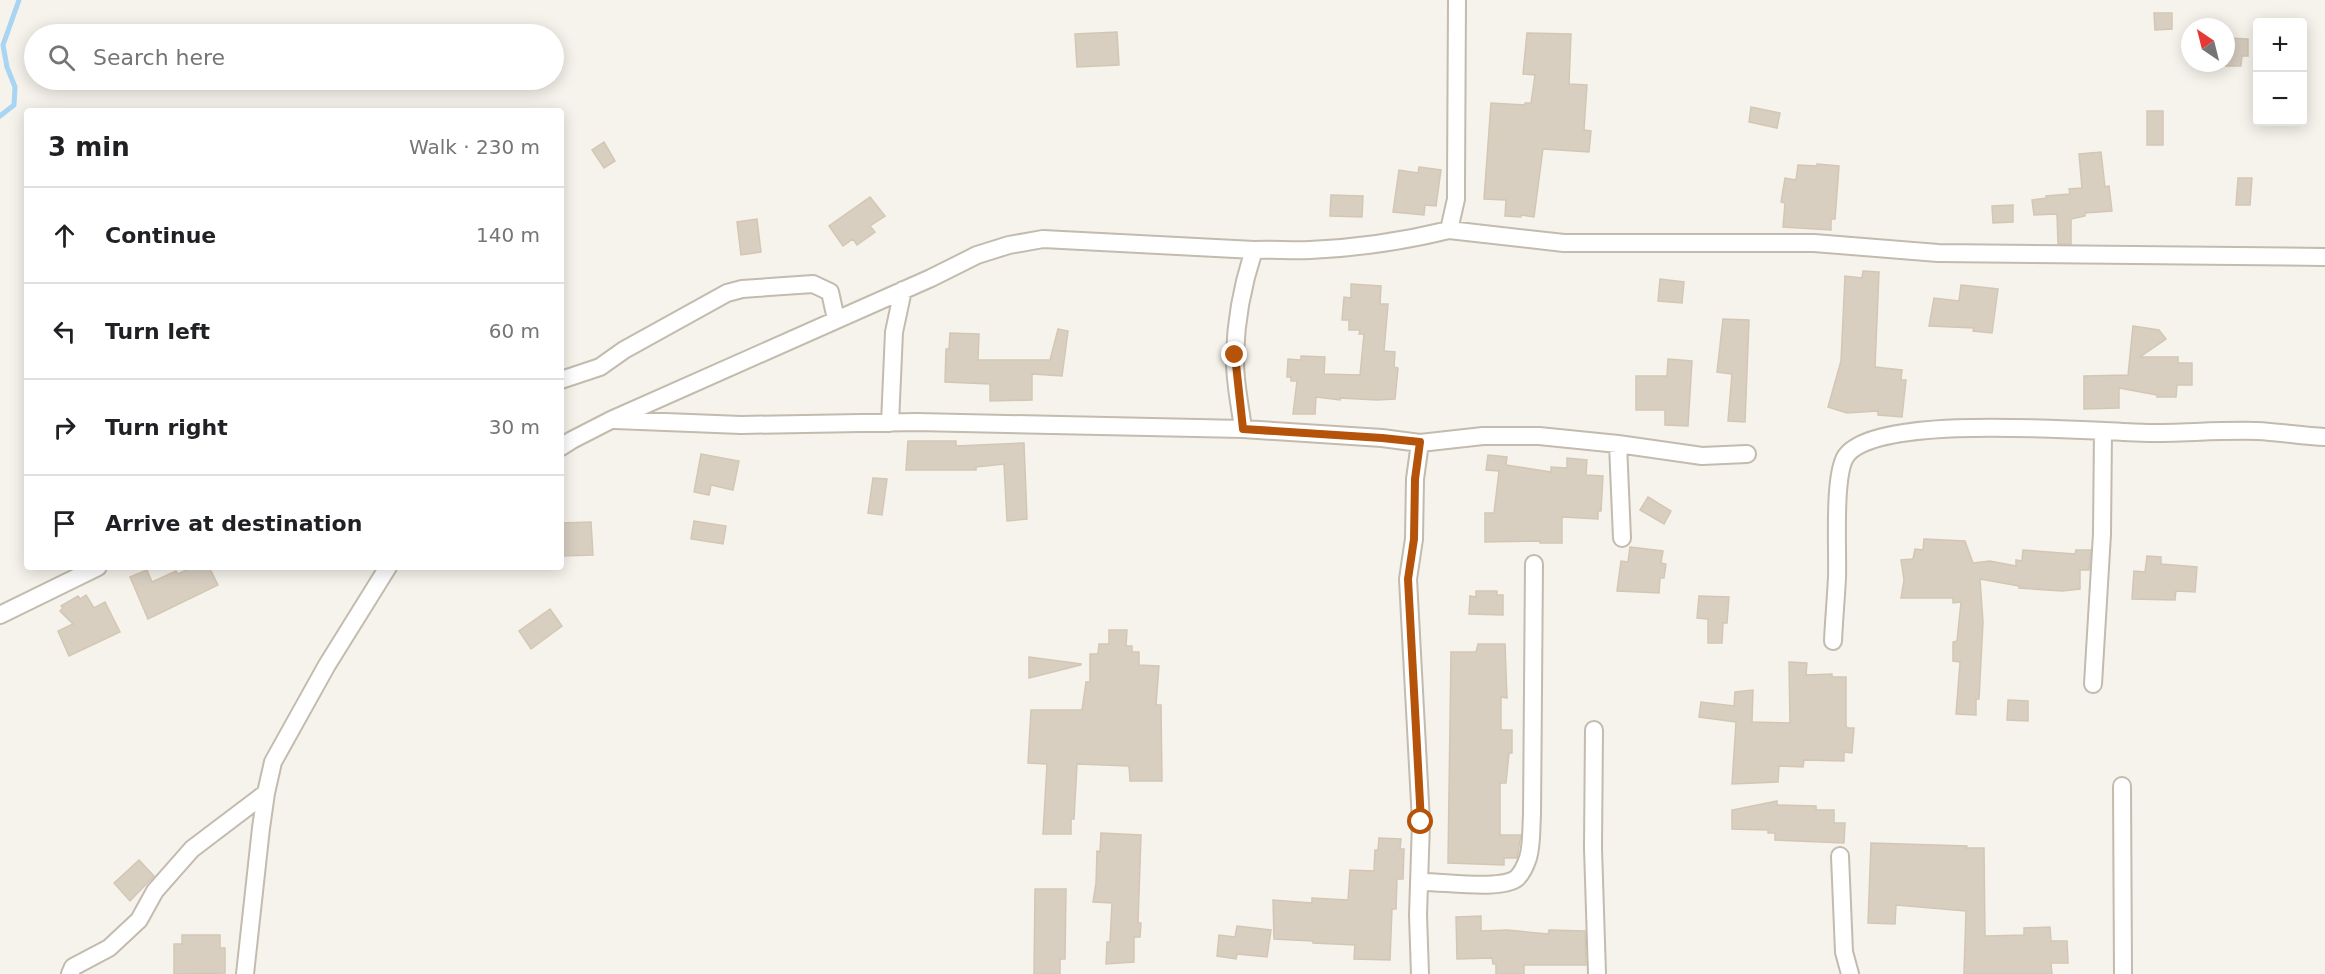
<!DOCTYPE html>
<meta charset="utf-8">
<style>
body{margin:0;font-family:"DejaVu Sans",sans-serif;background:#f2f2f2;color:#202124}
.controls{position:absolute;right:18px;top:18px;display:grid;overflow:hidden;border-radius:6px;box-shadow:0 3px 15px #0003}
.controls button{width:54px;height:54px;display:grid;place-items:center;padding:0;border:0;border-bottom:2px solid #e0e0e0;background:#fff;color:#202124;font:30px sans-serif}
.compass{position:absolute;left:2181px;top:18px;width:54px;height:54px;border-radius:50%;background:#fff;box-shadow:0 3px 15px #0003;rotate:325deg}
.stop{position:absolute;width:18px;height:18px;margin:-14px;border:4px solid #b45309;border-radius:50%;background:#fff}
.stop.end{background:#b45309;border-color:#fff;box-shadow:0 2px 6px #0008}
.list{margin:0;padding:0;list-style:none}
h2{display:flex;justify-content:space-between;align-items:center;height:78px;margin:0;padding:0 24px;font-size:26px}
h2 small{font-size:20px;font-weight:400;color:#757577}
.list li{display:grid;grid-template-columns:39px 1fr auto;gap:18px;align-items:center;box-sizing:border-box;height:96px;padding:0 24px;border-top:2px solid #e0e0e0}
.list b{display:block;font-size:22px;white-space:nowrap}
.list em{font-size:20px;font-style:normal;color:#757577}
.icon{flex:none;width:33px;height:33px;fill:none;stroke:currentColor;stroke-width:2;stroke-linecap:round;stroke-linejoin:round}
.map{position:relative;flex:none;width:2325px;height:974px;overflow:hidden}
.search{position:absolute;background:#fff;box-shadow:0 3px 15px #0003;left:24px;top:24px;width:540px;height:66px;display:flex;align-items:center;gap:15px;box-sizing:border-box;padding:0 21px;border-radius:33px;color:#757577;font-size:22px}
.panel{position:absolute;background:#fff;box-shadow:0 3px 15px #0003;left:24px;top:108px;width:540px;height:462px;border-radius:6px}
.map>svg:first-child{display:block}
</style>
<div class="map">
<svg width="2325" height="974" viewBox="0 0 2325 974">
<rect width="100%" height="100%" fill="#f6f3ec"/>
<g fill="none" stroke-linecap="round" stroke-linejoin="round">
<path stroke="#a9d4f2" stroke-width="5" d="M 0,116 L 14,105 L 15,87 L 7,67 L 3,45 L 19,0"/>
</g>
<path fill="#d8cfc1" stroke="#d3c7b4" stroke-width="1.5" d="M 2154,13 L 2172,13 L 2172,29 L 2155,30 Z
M 1117,32 L 1119,65 L 1077,67 L 1075,34 Z
M 1527,33 L 1571,34 L 1569,84 L 1587,85 L 1584,130 L 1591,131 L 1589,152 L 1543,149 L 1534,217 L 1521,215 L 1521,217 L 1505,216 L 1506,200 L 1484,199 L 1491,103 L 1525,105 L 1525,103 L 1531,103 L 1535,75 L 1523,74 Z
M 2226,38 L 2248,39 L 2248,56 L 2242,56 L 2241,66 L 2226,66 Z
M 1751,107 L 1780,113 L 1777,128 L 1749,122 Z
M 2147,111 L 2163,111 L 2163,145 L 2147,145 Z
M 604,142 L 615,161 L 604,168 L 592,150 Z
M 2101,152 L 2105,187 L 2109,186 L 2112,211 L 2085,213 L 2085,216 L 2071,219 L 2071,244 L 2058,244 L 2057,214 L 2034,215 L 2032,200 L 2047,198 L 2046,196 L 2070,194 L 2069,189 L 2082,188 L 2079,154 Z
M 1817,164 L 1839,166 L 1835,219 L 1831,219 L 1831,230 L 1783,227 L 1785,203 L 1781,202 L 1785,178 L 1796,180 L 1798,165 L 1817,166 Z
M 1419,167 L 1441,170 L 1436,206 L 1425,205 L 1424,215 L 1393,212 L 1399,170 L 1418,173 Z
M 2238,178 L 2252,178 L 2250,205 L 2236,205 Z
M 1331,195 L 1363,196 L 1362,217 L 1330,216 Z
M 870,197 L 885,216 L 870,226 L 875,232 L 857,245 L 853,239 L 843,246 L 829,226 Z
M 2013,205 L 2013,222 L 1993,223 L 1992,206 Z
M 757,219 L 761,252 L 741,255 L 737,222 Z
M 1863,271 L 1879,272 L 1875,367 L 1902,370 L 1901,380 L 1906,380 L 1902,417 L 1878,415 L 1878,411 L 1847,413 L 1828,407 L 1841,361 L 1845,276 L 1862,278 Z
M 1660,279 L 1684,282 L 1682,303 L 1658,301 Z
M 1351,284 L 1381,286 L 1380,304 L 1388,304 L 1384,351 L 1395,352 L 1394,367 L 1398,368 L 1395,399 L 1377,400 L 1340,398 L 1340,400 L 1316,397 L 1315,414 L 1293,414 L 1297,381 L 1291,381 L 1291,377 L 1287,377 L 1288,359 L 1301,360 L 1301,356 L 1325,357 L 1324,374 L 1360,375 L 1364,334 L 1359,334 L 1360,330 L 1349,330 L 1349,320 L 1342,320 L 1344,297 L 1351,298 Z
M 1961,285 L 1998,289 L 1992,333 L 1973,331 L 1974,328 L 1929,326 L 1934,298 L 1959,301 Z
M 1723,319 L 1749,320 L 1745,422 L 1728,421 L 1732,374 L 1717,372 Z
M 2133,326 L 2159,330 L 2166,339 L 2140,357 L 2178,357 L 2178,363 L 2192,363 L 2192,385 L 2177,385 L 2176,397 L 2157,397 L 2157,395 L 2119,388 L 2119,408 L 2084,409 L 2084,376 L 2128,375 Z
M 1058,329 L 1068,331 L 1062,376 L 1032,374 L 1032,400 L 990,401 L 990,384 L 945,382 L 946,349 L 949,349 L 950,333 L 979,334 L 978,360 L 1050,360 Z
M 1668,359 L 1692,361 L 1688,426 L 1665,425 L 1665,410 L 1636,410 L 1636,376 L 1667,376 Z
M 908,441 L 956,441 L 956,446 L 1024,443 L 1027,519 L 1007,521 L 1004,464 L 976,467 L 976,470 L 906,470 Z
M 701,454 L 739,461 L 733,490 L 711,485 L 709,495 L 694,492 Z
M 1488,455 L 1507,457 L 1506,465 L 1551,472 L 1551,467 L 1567,468 L 1567,458 L 1587,460 L 1586,475 L 1603,476 L 1601,511 L 1598,511 L 1598,519 L 1562,517 L 1562,543 L 1540,543 L 1540,541 L 1485,542 L 1485,513 L 1494,513 L 1499,471 L 1486,470 Z
M 873,478 L 887,479 L 882,515 L 868,513 Z
M 1648,497 L 1671,511 L 1664,524 L 1640,510 Z
M 694,521 L 726,526 L 723,544 L 691,539 Z
M 591,522 L 593,555 L 561,556 L 561,523 Z
M 1924,539 L 1965,541 L 1973,563 L 1990,561 L 2016,566 L 2016,560 L 2022,561 L 2023,550 L 2075,554 L 2076,550 L 2091,550 L 2089,570 L 2080,570 L 2080,589 L 2062,591 L 2019,588 L 2019,586 L 1980,579 L 1983,622 L 1979,699 L 1976,699 L 1976,715 L 1956,714 L 1960,662 L 1953,661 L 1953,642 L 1957,641 L 1961,602 L 1953,603 L 1953,598 L 1901,598 L 1904,580 L 1901,560 L 1913,559 L 1915,549 L 1923,550 Z
M 1630,547 L 1663,551 L 1661,563 L 1666,564 L 1664,578 L 1660,578 L 1659,593 L 1617,591 L 1621,561 L 1628,562 Z
M 2147,556 L 2161,557 L 2161,564 L 2197,567 L 2195,592 L 2176,591 L 2175,600 L 2132,599 L 2134,571 L 2145,572 Z
M 192,567 L 209,567 L 218,585 L 148,619 L 130,577 L 147,570 L 152,582 L 176,571 L 178,574 Z
M 1476,591 L 1497,591 L 1497,595 L 1503,595 L 1503,615 L 1469,614 L 1470,596 L 1476,597 Z
M 86,595 L 94,608 L 105,602 L 120,632 L 69,656 L 58,631 L 73,624 L 60,611 L 63,608 L 61,606 L 78,596 L 80,599 Z
M 1699,596 L 1729,597 L 1727,623 L 1723,623 L 1722,643 L 1708,643 L 1708,619 L 1697,618 Z
M 550,609 L 562,626 L 531,649 L 519,631 Z
M 1109,630 L 1127,630 L 1126,646 L 1132,646 L 1132,652 L 1139,652 L 1139,665 L 1159,666 L 1156,705 L 1161,705 L 1162,781 L 1130,781 L 1129,766 L 1077,764 L 1074,819 L 1071,819 L 1071,834 L 1043,834 L 1047,764 L 1028,763 L 1031,710 L 1082,710 L 1086,682 L 1090,682 L 1090,654 L 1098,654 L 1099,644 L 1109,644 Z
M 1478,644 L 1505,644 L 1507,698 L 1501,697 L 1501,730 L 1512,730 L 1512,753 L 1509,753 L 1506,783 L 1500,783 L 1500,835 L 1521,835 L 1517,858 L 1504,858 L 1504,865 L 1448,863 L 1451,652 L 1476,652 Z
M 1029,657 L 1081,664 L 1081,665 L 1029,678 Z
M 1789,662 L 1807,663 L 1806,675 L 1832,674 L 1832,677 L 1846,677 L 1846,725 L 1847,728 L 1854,728 L 1852,753 L 1844,752 L 1844,761 L 1804,760 L 1803,767 L 1779,766 L 1778,782 L 1732,784 L 1736,722 L 1699,717 L 1701,702 L 1734,706 L 1735,692 L 1753,690 L 1752,722 L 1790,723 Z
M 2008,700 L 2028,701 L 2028,721 L 2007,720 Z
M 1777,801 L 1777,805 L 1816,806 L 1816,810 L 1834,810 L 1834,823 L 1845,823 L 1844,843 L 1775,840 L 1775,833 L 1768,833 L 1768,830 L 1732,829 L 1732,810 Z
M 1101,833 L 1141,835 L 1138,923 L 1141,923 L 1140,937 L 1134,937 L 1134,962 L 1106,964 L 1107,942 L 1110,942 L 1112,903 L 1093,902 L 1096,883 L 1097,851 L 1100,852 Z
M 1379,838 L 1401,839 L 1400,849 L 1404,849 L 1403,879 L 1397,879 L 1396,909 L 1392,909 L 1390,960 L 1354,959 L 1355,945 L 1313,943 L 1313,941 L 1274,939 L 1273,900 L 1312,903 L 1312,898 L 1348,900 L 1350,870 L 1374,871 L 1375,850 L 1378,850 Z
M 1871,843 L 1967,846 L 1966,848 L 1984,848 L 1985,936 L 2024,935 L 2024,928 L 2050,927 L 2051,941 L 2067,941 L 2068,963 L 2051,963 L 2052,974 L 1964,974 L 1966,911 L 1896,905 L 1895,924 L 1868,923 Z
M 139,860 L 154,876 L 130,901 L 114,883 Z
M 1035,889 L 1066,889 L 1065,959 L 1060,959 L 1060,974 L 1034,974 Z
M 1481,916 L 1481,931 L 1507,930 L 1548,934 L 1549,930 L 1585,931 L 1586,965 L 1524,965 L 1524,974 L 1496,974 L 1496,964 L 1493,964 L 1492,958 L 1457,959 L 1456,917 Z
M 1237,926 L 1271,930 L 1267,957 L 1237,954 L 1236,959 L 1217,956 L 1219,935 L 1235,937 Z
M 182,935 L 220,935 L 220,948 L 225,948 L 225,973 L 174,974 L 174,944 L 182,944 Z"/>
<g fill="none" stroke-linecap="round" stroke-linejoin="round">
<g stroke="#c2bbae" stroke-width="20">
<path id="street" d="M 1449,230 L 1564,243 L 1814,243 L 1938,253 L 2325,257
M 561,380 L 600,367 L 624,350 L 727,293 L 742,289 L 813,284 L 830,292 L 836,319
M 615,420 L 741,425 L 917,422 L 1243,429
M 890,423 L 894,332 L 903,290
M 1420,443 L 1382,438 L 1243,429 C 1240,404 1234,380 1235,355 C 1236,319 1243,283 1254,250 C 1273,249 1292,251 1310,250 C 1356,248 1404,241 1449,230 L 1456,199 L 1456,184 L 1457,0
M 1618,444 L 1622,538
M 561,447 L 572,440 L 611,420 L 931,278 L 977,255 L 1009,245 L 1043,239 L 1254,250
M 0,615 L 98,567
M 1833,641 C 1834,619 1836,598 1837,577 C 1838,551 1833,475 1846,456 C 1877,412 2094,432 2148,433 C 2185,433 2221,430 2257,431 C 2280,432 2302,436 2325,437
M 2093,684 L 2102,534 L 2103,431
M 1594,730 L 1593,848 L 1597,974
M 2122,786 L 2123,974
M 1840,856 L 1844,952 L 1850,974
M 1419,882 C 1441,881 1501,891 1517,878 C 1522,873 1526,864 1528,858 C 1532,845 1531,829 1532,815 L 1534,564
M 70,974 L 73,967 L 109,948 L 139,920 L 155,891 L 192,849 L 266,793
M 245,974 L 261,828 L 266,793 L 273,762 L 327,665 L 388,567
M 1420,974 L 1418,915 L 1421,822 L 1408,579 L 1414,539 L 1415,479 L 1420,443 L 1483,436 L 1539,436 L 1618,444 L 1702,456 L 1747,454"/>
</g>
<use href="#street" stroke="#fff" stroke-width="16"/>
</g>
<g fill="none" stroke-linecap="round" stroke-linejoin="round">
<path stroke="#b45309" stroke-width="8" d="M 1235,355 L 1243,429 L 1382,438 L 1420,442 L 1415,479 L 1414,539 L 1408,579 L 1421,822"/>
</g>
</svg>
<div class="controls">
<button>+</button>
<button>−</button>
</div>
<svg class="compass" viewBox="-18 -18 36 36"><path d="M0-13l5 13h-10z" fill="#e53935"/><path d="M0 13l5-13h-10z" fill="#757577"/></svg>
<div class="stop" style="left:1421px;top:822px"></div>
<div class="stop end" style="left:1235px;top:355px"></div>
<div class="search"><svg class="icon" aria-label="search" viewBox="0 0 24 24"><circle cx="10" cy="10" r="6"/><path d="M15 15l6 6"/></svg>Search here</div>
<section class="panel">
<h2>3 min<small>Walk · 230 m</small></h2>
<ul class="list">
<li><svg class="icon" aria-label="ahead" viewBox="0 0 24 24"><path d="M12 20V5M6 11l6-6 6 6"/></svg><div><b>Continue</b></div><em>140 m</em></li>
<li><svg class="icon" aria-label="left" viewBox="0 0 24 24"><path d="M17 20v-9H6M10 6l-5 5 5 5"/></svg><div><b>Turn left</b></div><em>60 m</em></li>
<li><svg class="icon" aria-label="right" viewBox="0 0 24 24"><path d="M7 20v-9h11M14 6l5 5-5 5"/></svg><div><b>Turn right</b></div><em>30 m</em></li>
<li><svg class="icon" aria-label="arrive" viewBox="0 0 24 24"><path d="M6 21V4h12l-3 4 3 4H6"/></svg><div><b>Arrive at destination</b></div></li>
</ul>
</section>
</div>
